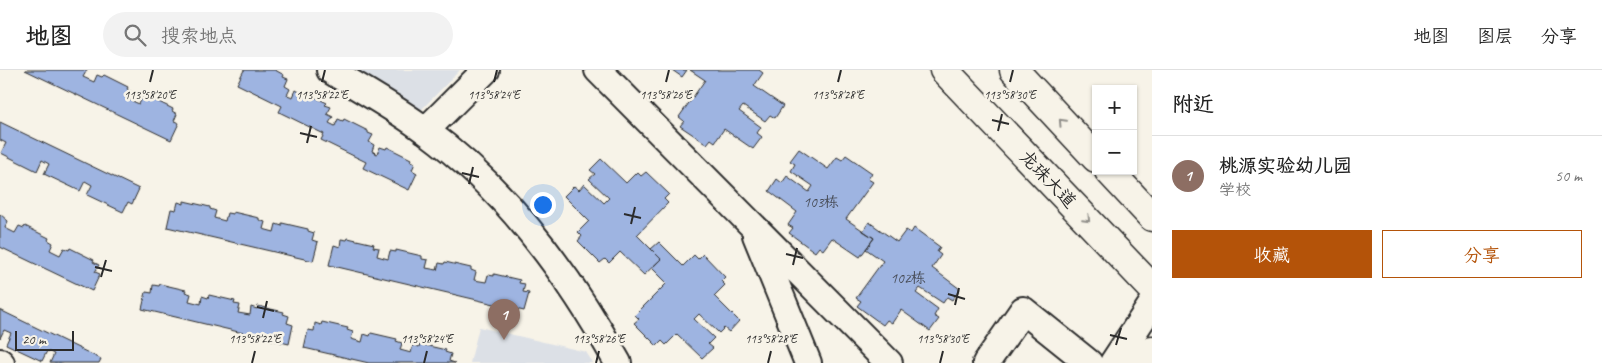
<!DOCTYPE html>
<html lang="zh">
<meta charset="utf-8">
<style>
body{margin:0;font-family:Caveat,"LXGW WenKai TC",sans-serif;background:#f2f2f2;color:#222}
.controls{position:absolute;right:15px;top:15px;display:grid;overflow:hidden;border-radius:0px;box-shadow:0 1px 4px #0004}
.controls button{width:45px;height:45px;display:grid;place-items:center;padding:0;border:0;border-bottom:1px solid #e0e0e0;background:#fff;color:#222;font:25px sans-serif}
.scale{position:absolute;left:15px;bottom:12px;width:59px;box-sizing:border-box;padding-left:5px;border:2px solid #2b2b2b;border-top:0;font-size:14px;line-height:18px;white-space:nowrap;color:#2b2b2b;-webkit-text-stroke:4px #f7f3e8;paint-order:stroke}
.you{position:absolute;left:542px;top:134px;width:18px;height:18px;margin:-12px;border:4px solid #fff;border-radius:50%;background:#1a73e8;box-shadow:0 0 0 8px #1a73e833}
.badge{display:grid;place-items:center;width:32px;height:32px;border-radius:50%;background:#b45309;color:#fff;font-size:16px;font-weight:700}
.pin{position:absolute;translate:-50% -41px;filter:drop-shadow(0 1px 2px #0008)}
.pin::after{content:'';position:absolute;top:26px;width:18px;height:15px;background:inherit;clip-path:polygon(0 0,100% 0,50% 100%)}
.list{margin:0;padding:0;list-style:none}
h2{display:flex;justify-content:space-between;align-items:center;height:65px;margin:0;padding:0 20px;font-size:21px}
h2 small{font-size:16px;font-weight:400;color:#767676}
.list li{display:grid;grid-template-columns:32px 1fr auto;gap:15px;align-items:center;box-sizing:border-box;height:80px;padding:0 20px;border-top:1px solid #e0e0e0}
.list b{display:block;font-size:19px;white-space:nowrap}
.list p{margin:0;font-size:16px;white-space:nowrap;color:#767676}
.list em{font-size:16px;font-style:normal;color:#767676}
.actions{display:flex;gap:10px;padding:15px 20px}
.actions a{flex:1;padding:11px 0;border:1px solid #b45309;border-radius:0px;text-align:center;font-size:18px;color:#b45309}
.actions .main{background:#b45309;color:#fff}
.icon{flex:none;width:28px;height:28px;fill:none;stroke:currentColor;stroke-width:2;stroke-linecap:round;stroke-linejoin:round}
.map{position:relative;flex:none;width:1152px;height:293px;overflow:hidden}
header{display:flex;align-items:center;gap:30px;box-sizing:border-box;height:70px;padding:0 25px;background:#fff;border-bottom:1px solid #e0e0e0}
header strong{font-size:24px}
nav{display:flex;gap:28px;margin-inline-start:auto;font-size:18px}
.search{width:350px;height:45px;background:#f2f2f2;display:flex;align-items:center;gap:12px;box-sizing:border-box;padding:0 18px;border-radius:28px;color:#767676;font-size:19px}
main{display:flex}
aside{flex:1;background:#fff}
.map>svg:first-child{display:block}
</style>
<header>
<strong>地图</strong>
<div class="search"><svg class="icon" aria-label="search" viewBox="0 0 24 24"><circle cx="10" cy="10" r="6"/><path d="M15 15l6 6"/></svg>搜索地点</div>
<nav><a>地图</a><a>图层</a><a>分享</a></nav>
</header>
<main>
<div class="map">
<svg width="1152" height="293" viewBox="0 0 1152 293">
<rect width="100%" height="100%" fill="#f7f3e8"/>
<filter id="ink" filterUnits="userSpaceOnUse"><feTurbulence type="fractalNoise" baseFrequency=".02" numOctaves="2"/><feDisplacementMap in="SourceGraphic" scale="10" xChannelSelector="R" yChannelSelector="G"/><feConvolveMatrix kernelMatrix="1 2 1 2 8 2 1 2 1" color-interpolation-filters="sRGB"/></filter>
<g filter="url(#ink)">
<path fill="#dce0e6" d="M 353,0 L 460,0 L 420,41 Z
M 479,257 L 586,282 L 593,293 L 470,293 Z"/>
<path fill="#9eb4e1" stroke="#2b2b2b" d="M 25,0 L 87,0 L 83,7 L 94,12 L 97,5 L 102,7 L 104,5 L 128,17 L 127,19 L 132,22 L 128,29 L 139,34 L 143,27 L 148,29 L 149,27 L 173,39 L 172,41 L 177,44 L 174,51 L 179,53 L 171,70 Z
M 244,0 L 275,0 L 284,5 L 283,7 L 288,9 L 285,16 L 290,19 L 287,25 L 293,27 L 296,20 L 301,23 L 303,21 L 327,33 L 325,35 L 331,37 L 327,44 L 333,47 L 329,53 L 335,56 L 338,49 L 343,51 L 344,49 L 368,61 L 368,63 L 373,65 L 369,72 L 374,75 L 372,81 L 377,84 L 380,77 L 386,79 L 387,77 L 411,89 L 410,91 L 415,93 L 412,100 L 417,103 L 409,120 L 363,98 L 366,92 L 321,70 L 324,64 L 279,42 L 282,36 L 237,14 Z
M 672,0 L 687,0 L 682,7 Z
M 690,0 L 759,0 L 763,3 L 754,16 L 783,36 L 775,48 L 770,45 L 765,51 L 743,36 L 739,41 L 761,57 L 757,63 L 762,67 L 753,79 L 724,59 L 715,72 L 711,69 L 707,74 L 680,56 L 684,51 L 679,47 L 705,10 Z
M 0,52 L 139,119 L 132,134 L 128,132 L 123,142 L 87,125 L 92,115 L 85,111 L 80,121 L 44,104 L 49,94 L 42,90 L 37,101 L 1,83 L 6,73 L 0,70 Z
M 799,79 L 828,99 L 837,87 L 842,90 L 846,85 L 872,103 L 868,109 L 873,112 L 846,149 L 874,168 L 860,187 L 832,168 L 823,180 L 819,177 L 815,182 L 789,163 L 793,158 L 788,155 L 797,142 L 769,121 L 777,109 L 782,113 L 787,106 L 809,122 L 813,116 L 791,101 L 795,94 L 790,91 Z
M 601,89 L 626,113 L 637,102 L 641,106 L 646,102 L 669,124 L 664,129 L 668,133 L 637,165 L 661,189 L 644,205 L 620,182 L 609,193 L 605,189 L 600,193 L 578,171 L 582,166 L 578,162 L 589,151 L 564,126 L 574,116 L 579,120 L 584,114 L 604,133 L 609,128 L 589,109 L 595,104 L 590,100 Z
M 184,131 L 210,137 L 210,139 L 216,141 L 214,148 L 225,151 L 227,143 L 233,144 L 233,142 L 259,148 L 259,150 L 265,152 L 263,159 L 274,162 L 276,154 L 282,156 L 282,153 L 308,159 L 308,161 L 314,163 L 312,170 L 318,172 L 313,191 L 167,157 L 171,139 L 176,140 L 178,132 L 184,134 Z
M 0,144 L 8,151 L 5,158 L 15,163 L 19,156 L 24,158 L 25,156 L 49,168 L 48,170 L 53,173 L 50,180 L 60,185 L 64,178 L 69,180 L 70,178 L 94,190 L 93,192 L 99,195 L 95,202 L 100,204 L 92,221 L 0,177 Z
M 869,152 L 897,172 L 906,160 L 911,163 L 914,158 L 940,177 L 937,182 L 941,185 L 932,198 L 960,219 L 952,230 L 947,227 L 943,233 L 920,218 L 916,223 L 938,239 L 934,246 L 939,249 L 930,261 L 901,240 L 892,253 L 887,250 L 883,255 L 857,236 L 861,231 L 856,228 L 883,191 L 866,179 L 874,168 L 863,161 Z
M 348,168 L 374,174 L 373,177 L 379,178 L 377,186 L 388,189 L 390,181 L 396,182 L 396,180 L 422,186 L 422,189 L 428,190 L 426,198 L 437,200 L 439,193 L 444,194 L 445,192 L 471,198 L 471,200 L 476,202 L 474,210 L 486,212 L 488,205 L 494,206 L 494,204 L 520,210 L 519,213 L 525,214 L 523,222 L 529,223 L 524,241 L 329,195 L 334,175 L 340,177 L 341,169 L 347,170 Z
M 659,172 L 683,196 L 694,185 L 698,189 L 703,184 L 725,207 L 721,211 L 725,215 L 714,226 L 739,251 L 729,262 L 724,258 L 719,263 L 699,244 L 694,249 L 714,268 L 708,274 L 713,278 L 702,288 L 677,264 L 666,275 L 662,271 L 657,276 L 634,253 L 639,249 L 635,245 L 667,213 L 652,198 L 661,189 L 651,179 Z
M 160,214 L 186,220 L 185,222 L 191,224 L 189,231 L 201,234 L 202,226 L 208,228 L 209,225 L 235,231 L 234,234 L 240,235 L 238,243 L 250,245 L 251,237 L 257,239 L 258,236 L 284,242 L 283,244 L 289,246 L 287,253 L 293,255 L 289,274 L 142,239 L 146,222 L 152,223 L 153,215 L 159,216 Z
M 0,240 L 101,289 L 99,293 L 50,293 L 54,284 L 47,281 L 42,291 L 6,274 L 11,263 L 4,260 L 0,268 Z
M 322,252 L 348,258 L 347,260 L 353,262 L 351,269 L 362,272 L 364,264 L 370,266 L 371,263 L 397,269 L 396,271 L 402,273 L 400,280 L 411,283 L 413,275 L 419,277 L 420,274 L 446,280 L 445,282 L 451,284 L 449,291 L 455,293 L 369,293 L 304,278 L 308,260 L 314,261 L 315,253 L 321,255 Z"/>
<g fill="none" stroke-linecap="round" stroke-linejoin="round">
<g stroke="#2b2b2b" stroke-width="30">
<path id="minor" d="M 330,0 C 362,20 396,38 426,61 C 508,121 570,206 618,293
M 598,0 L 889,293
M 426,60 L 486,0
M 756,165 L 808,293
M 0,292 L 1,293
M 986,293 L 1023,240 L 1089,293
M 1113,293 L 1152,234"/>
</g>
<g stroke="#2b2b2b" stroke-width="31">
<path id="major" d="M 944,0 L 1152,218
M 1014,0 L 1096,88
M 1109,101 L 1152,147
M 1115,293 L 1152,280"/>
</g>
<use href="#minor" stroke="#f7f3e8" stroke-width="26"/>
<use href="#major" stroke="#f7f3e8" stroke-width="28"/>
</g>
<defs><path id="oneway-chevron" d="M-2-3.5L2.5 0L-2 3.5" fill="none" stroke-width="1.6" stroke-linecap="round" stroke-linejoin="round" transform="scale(1.25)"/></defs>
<g stroke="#918f8a">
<use href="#oneway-chevron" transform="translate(1062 52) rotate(-133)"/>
<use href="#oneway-chevron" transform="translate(1087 149) rotate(46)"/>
</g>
</g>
<path fill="none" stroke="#2b2b2b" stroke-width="2" d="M 150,12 L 153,0M 322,12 L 325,0M 494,12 L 497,0M 666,12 L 669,0M 838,12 L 841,0M 1010,12 L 1013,0M 992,50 L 1009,54M 998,61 L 1002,44M 300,63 L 317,67M 307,73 L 311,56M 462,103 L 479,107M 469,114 L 473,97M 624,144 L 641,148M 631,154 L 635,137M 786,184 L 803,188M 793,195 L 797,178M 95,197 L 112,201M 101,207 L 106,190M 948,224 L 965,229M 955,235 L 959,218M 257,237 L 274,241M 263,248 L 267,231M 1110,265 L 1127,269M 1116,275 L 1121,258M 252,293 L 255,281M 424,293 L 427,281M 596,293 L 599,281M 768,293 L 771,281M 940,293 L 943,281"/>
<g text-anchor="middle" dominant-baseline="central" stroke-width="5" stroke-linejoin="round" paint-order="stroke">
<g font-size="15" fill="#484d58">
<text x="821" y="132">103栋</text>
<text x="908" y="208">102栋</text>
</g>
<g font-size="18" fill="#2b2b2b" stroke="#f7f3e8">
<text transform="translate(1048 109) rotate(46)">龙珠大道</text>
</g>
</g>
<g font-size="12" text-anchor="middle" fill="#2b2b2b" stroke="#f7f3e8" stroke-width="5" stroke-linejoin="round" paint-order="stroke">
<text x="150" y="29">113°58'20"E</text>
<text x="322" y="29">113°58'22"E</text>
<text x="494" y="29">113°58'24"E</text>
<text x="666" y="29">113°58'26"E</text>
<text x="838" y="29">113°58'28"E</text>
<text x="1010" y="29">113°58'30"E</text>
<text x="255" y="273">113°58'22"E</text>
<text x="427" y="273">113°58'24"E</text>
<text x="599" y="273">113°58'26"E</text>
<text x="771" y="273">113°58'28"E</text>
<text x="943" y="273">113°58'30"E</text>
</g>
</svg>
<div class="controls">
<button>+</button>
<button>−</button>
</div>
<div class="scale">20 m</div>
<div class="you"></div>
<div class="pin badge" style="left:504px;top:270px;background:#8d6e63">1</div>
</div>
<aside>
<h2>附近<small></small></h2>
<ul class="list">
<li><span class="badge" style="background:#8d6e63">1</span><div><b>桃源实验幼儿园</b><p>学校</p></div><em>50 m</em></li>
</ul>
<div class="actions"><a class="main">收藏</a><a>分享</a></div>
</aside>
</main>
